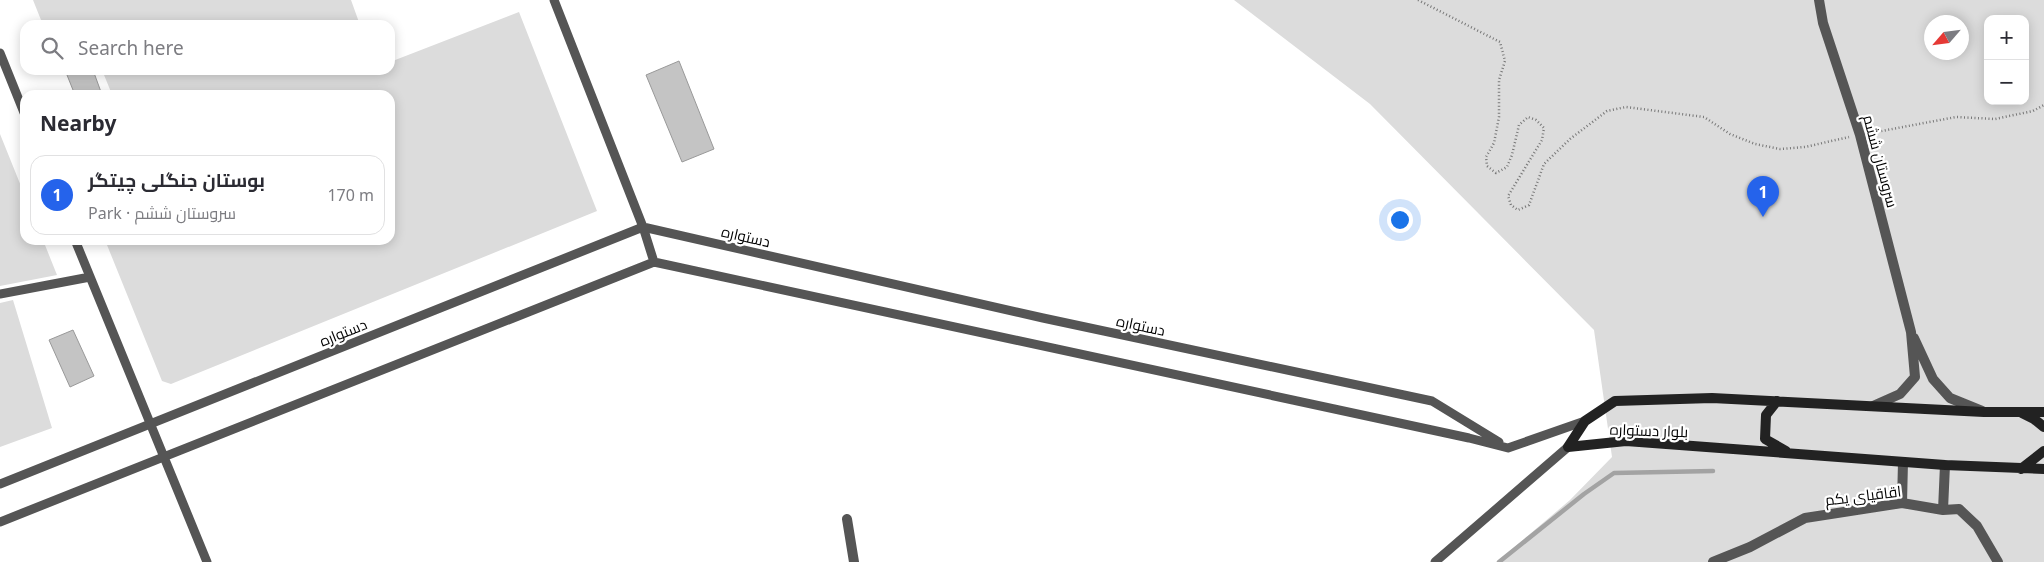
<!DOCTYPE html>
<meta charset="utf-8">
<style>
body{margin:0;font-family:"Noto Sans",Cairo,sans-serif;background:#f2f2f3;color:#2b2b33}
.controls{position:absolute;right:15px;top:15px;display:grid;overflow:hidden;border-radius:10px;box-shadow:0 2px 12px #0003}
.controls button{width:45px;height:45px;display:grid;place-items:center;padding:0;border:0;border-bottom:1px solid #e1e1e2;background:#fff;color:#2b2b33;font:25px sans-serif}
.compass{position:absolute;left:1924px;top:15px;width:45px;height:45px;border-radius:50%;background:#fff;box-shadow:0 2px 12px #0003;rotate:242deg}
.you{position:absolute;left:1399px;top:219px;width:18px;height:18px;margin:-12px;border:4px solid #fff;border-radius:50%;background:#1a73e8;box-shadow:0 0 0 8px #1a73e833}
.badge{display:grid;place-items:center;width:32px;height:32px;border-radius:50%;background:#2563eb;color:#fff;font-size:16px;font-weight:700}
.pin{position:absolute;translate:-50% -41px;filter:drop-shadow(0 1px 2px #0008)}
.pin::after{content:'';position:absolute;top:26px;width:18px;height:15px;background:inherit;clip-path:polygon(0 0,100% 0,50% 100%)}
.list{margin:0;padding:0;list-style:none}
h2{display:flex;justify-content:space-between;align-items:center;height:65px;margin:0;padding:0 20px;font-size:21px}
h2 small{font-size:16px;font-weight:400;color:#7c7c81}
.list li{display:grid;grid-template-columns:32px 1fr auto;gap:15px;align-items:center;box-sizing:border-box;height:80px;margin:0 10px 10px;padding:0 10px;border:1px solid #e1e1e2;border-radius:15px}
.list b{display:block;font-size:19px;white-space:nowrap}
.list p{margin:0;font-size:16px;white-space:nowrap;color:#7c7c81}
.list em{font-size:16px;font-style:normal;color:#7c7c81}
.icon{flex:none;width:28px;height:28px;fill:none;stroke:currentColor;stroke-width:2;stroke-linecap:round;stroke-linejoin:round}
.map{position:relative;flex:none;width:2044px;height:562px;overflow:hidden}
.search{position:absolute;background:#fff;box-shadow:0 2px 12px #0003;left:20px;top:20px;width:375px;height:55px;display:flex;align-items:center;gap:12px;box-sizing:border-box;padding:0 18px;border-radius:15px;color:#7c7c81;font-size:19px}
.panel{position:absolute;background:#fff;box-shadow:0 2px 12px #0003;left:20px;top:90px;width:375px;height:155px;border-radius:15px}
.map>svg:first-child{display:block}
</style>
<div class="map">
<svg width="2044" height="562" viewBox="0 0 2044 562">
<rect width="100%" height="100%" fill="#fff"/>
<path fill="#dcdcdc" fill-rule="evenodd" d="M 33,0 L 351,0 L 360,25 L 84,25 L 83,24 L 43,25 Z
M 1234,0 L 2044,0 L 2044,562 L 1497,562 L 1570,500 L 1612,457 L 1594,330 L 1370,104 ZM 1988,19 L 2025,19 L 2025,101 L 1988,101 ZM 1932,22 L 1962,22 L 1962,52 L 1932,52 Z
M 519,12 L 597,211 L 171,384 L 162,381 L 105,240 L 390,240 L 390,95 L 106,95 L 111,92 L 102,70 L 390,70 L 390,62 Z
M 0,134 L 25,196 L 25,240 L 43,240 L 57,275 L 0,286 Z
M 13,300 L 52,428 L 0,447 L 0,303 Z"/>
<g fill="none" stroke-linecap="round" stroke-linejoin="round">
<path stroke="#a3a3a3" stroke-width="4.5" d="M 1499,562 L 1584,494 L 1614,473 L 1713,471"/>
</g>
<path fill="#c4c4c4" stroke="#999" d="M 679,61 L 714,149 L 682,162 L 646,75 Z
M 65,70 L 93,70 L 101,92 L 92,95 L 75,95 Z
M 73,330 L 94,376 L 70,387 L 49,340 Z"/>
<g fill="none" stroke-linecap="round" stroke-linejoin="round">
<path stroke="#777" stroke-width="2.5" stroke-dasharray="1 2.5" stroke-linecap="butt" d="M 1418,0 L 1500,42 L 1505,61 L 1499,80 L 1499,117 L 1494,143 L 1486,157 L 1487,166 L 1496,173 L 1507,167 L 1512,155 L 1519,125 L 1528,117 L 1536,120 L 1544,128 L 1542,140 L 1508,196 L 1511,205 L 1518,210 L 1529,205 L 1544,164 L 1570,139 L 1607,111 L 1626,107 L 1704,117 L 1730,134 L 1755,144 L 1780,149 L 1805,147 L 1849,137
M 1871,133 L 1956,117 L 1995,119 L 2033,111 L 2044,105"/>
<path stroke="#555" stroke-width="9" d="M 554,0 L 643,227 L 654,262
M 0,53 L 25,115
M 75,240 L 207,562
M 0,294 L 90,277
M 0,484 L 643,227 L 1043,318 L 1432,401 L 1499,442
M 0,522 L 654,262 L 1469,438 L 1508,448 L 1585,421
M 1435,562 L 1568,447"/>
<path stroke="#555" stroke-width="10" d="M 847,519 L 854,562"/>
<path stroke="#555" stroke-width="10" d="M 1819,0 L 1823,23 L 1860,135 L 1911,332 L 1915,377 L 1900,394 L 1873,406
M 1914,338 L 1933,379 L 1950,398 L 1982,411
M 1902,503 L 1903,462
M 1943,510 L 1945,465
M 1713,562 L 1750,547 L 1805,518 L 1902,503 L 1943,510 L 1959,509 L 1977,526 L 1998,562"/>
<path stroke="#222" stroke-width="10" d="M 1777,401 L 1766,415 L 1765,439 L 1786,451
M 2022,413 L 2034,419 L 2044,427
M 1568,447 L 1585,421 L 1615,401 L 1712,398 L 1984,412 L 2044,412
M 1568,447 L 1626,441 L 1945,465 L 2044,469
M 2021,469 L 2044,451"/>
</g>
<g text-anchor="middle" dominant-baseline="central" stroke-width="4.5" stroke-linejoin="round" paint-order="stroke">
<g font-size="15" fill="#000" stroke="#fff">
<text transform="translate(1881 161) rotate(75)">سروستان ششم</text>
<text transform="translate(746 236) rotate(13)">دستواره</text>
<text transform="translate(1141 325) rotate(12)">دستواره</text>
<text transform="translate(343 332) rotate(-22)">دستواره</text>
<text transform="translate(1649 430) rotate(2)">بلوار دستواره</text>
<text transform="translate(1863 495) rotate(-7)">اقاقیای یکم</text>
</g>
</g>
</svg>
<div class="controls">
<button>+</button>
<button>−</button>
</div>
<svg class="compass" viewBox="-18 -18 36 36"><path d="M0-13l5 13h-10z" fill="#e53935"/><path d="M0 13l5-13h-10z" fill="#7c7c81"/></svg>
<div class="you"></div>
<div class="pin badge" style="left:1763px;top:217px">1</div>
<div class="search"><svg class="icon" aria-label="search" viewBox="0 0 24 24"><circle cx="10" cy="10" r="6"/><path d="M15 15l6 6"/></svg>Search here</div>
<section class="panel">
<h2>Nearby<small></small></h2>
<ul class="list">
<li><span class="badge">1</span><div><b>بوستان جنگلی چیتگر</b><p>Park · سروستان ششم</p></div><em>170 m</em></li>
</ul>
</section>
</div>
